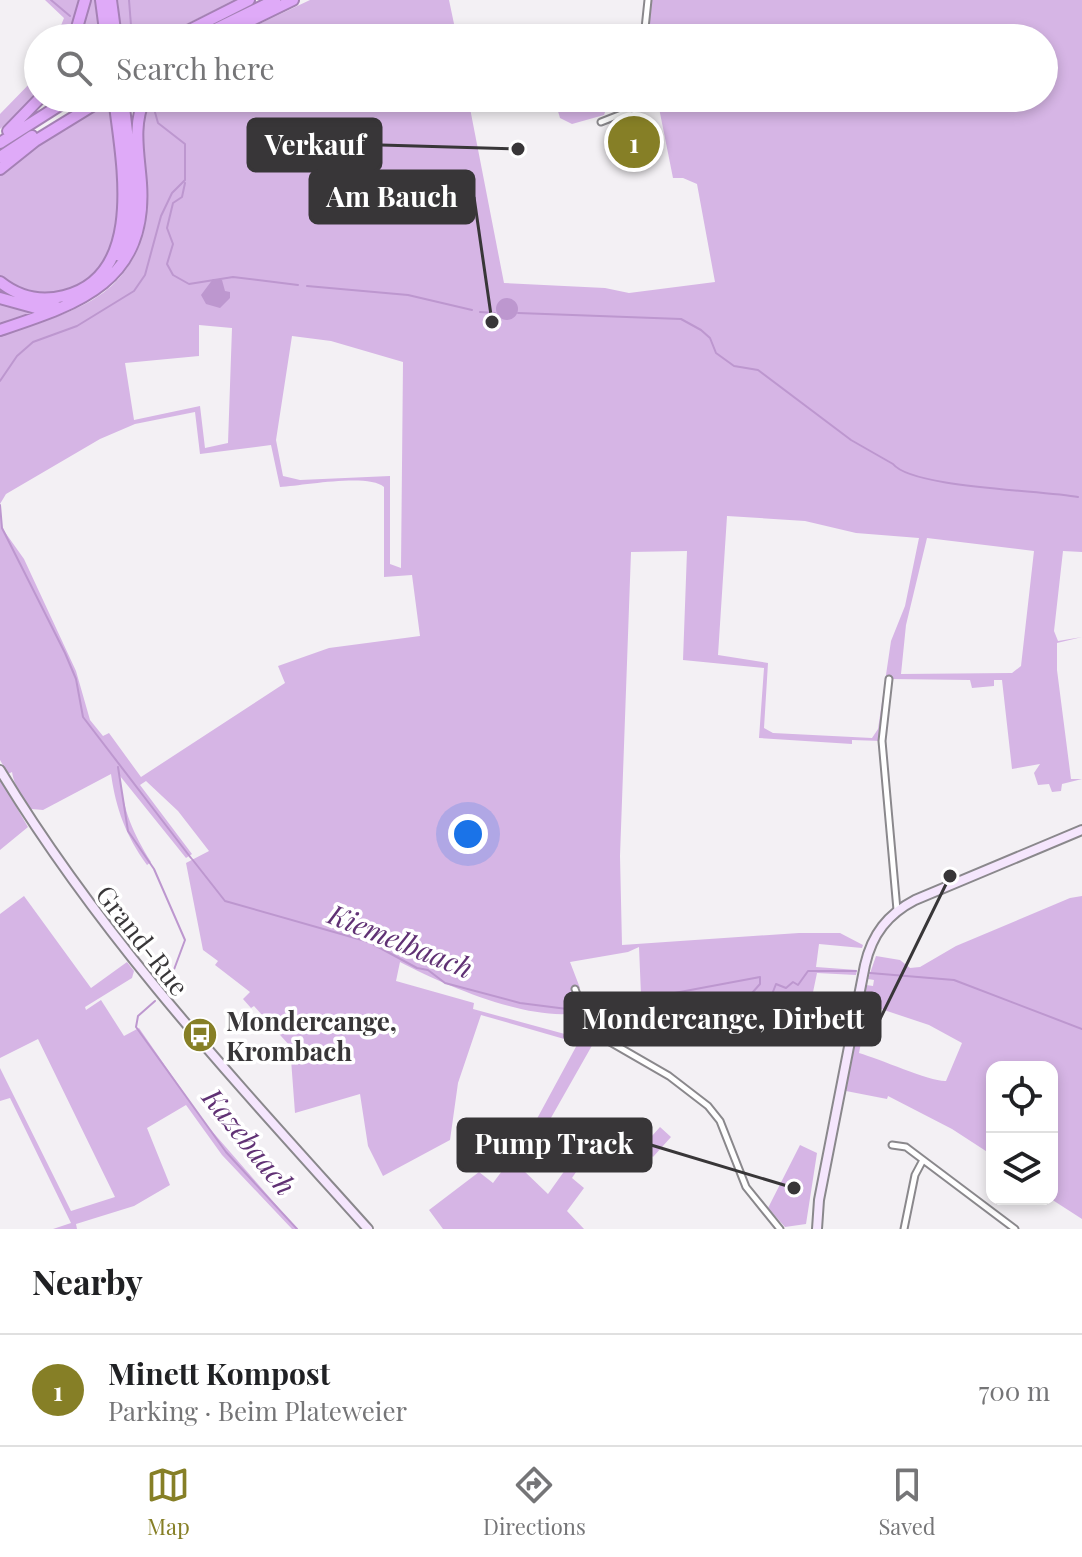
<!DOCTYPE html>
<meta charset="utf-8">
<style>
body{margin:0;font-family:"Playfair Display",serif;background:#f6f6f6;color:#202124}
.controls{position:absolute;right:24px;bottom:24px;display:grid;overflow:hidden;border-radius:16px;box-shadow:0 4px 12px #0003}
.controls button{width:72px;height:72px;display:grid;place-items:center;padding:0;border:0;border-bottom:2px solid #e0e0e0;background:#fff;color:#202124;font:40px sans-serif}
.you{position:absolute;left:468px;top:834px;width:28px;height:28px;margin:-20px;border:6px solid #fff;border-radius:50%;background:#1a73e8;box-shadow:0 0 0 12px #1a73e833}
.badge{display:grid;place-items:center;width:52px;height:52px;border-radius:50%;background:#867f26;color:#fff;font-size:26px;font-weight:700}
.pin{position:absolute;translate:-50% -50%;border:4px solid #fff;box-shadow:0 2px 8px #0006}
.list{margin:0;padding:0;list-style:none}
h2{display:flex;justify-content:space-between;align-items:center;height:104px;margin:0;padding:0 32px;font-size:34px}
h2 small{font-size:26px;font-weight:400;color:#757577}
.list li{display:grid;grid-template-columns:52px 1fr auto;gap:24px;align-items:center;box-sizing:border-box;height:112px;padding:0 32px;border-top:2px solid #e0e0e0}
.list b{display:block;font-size:30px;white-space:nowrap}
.list p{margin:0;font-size:26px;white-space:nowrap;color:#757577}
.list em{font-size:26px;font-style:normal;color:#757577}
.icon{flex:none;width:44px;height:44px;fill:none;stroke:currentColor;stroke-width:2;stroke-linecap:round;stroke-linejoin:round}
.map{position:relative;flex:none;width:1082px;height:1229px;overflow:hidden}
.search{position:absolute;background:#fff;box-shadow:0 4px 12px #0003;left:24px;right:24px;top:24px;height:88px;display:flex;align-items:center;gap:20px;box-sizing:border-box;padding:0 28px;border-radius:44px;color:#757577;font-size:30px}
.sheet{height:216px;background:#fff}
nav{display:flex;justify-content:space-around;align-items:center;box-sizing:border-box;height:112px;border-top:2px solid #e0e0e0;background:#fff;font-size:22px;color:#757577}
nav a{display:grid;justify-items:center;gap:4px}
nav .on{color:#867f26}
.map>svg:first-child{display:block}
</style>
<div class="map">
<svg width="1082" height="1229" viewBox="0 0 1082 1229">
<rect width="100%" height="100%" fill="#f3f0f4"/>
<path fill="#d6b5e5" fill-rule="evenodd" d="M 45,0 L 80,0 L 69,38 L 56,38 L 64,18 Z
M 88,0 L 98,0 L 103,38 L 77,38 Z
M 118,0 L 234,0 L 159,38 L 120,38 Z
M 310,0 L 449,0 L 457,38 L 230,38 Z
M 651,0 L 1082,0 L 1082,552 L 1063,551 L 1054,631 L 1058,641 L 1082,637 L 1057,643 L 1057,670 L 1071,779 L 1082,779 L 1062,784 L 1061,791 L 1052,792 L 1049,784 L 1038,785 L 1034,773 L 1040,764 L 1012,769 L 1002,680 L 994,680 L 994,686 L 972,688 L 970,680 L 890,679 L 882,741 L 852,740 L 852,744 L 759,738 L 764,668 L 683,660 L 687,551 L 631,552 L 620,856 L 622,945 L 799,933 L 840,933 L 863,945 L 862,948 L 819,944 L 816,967 L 857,970 L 856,975 L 817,973 L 812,997 L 851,1005 L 847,1025 L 715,994 L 587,1011 L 583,993 L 587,1001 L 641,995 L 639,947 L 628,952 L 570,962 L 580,988 L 576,989 L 581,1005 L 577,1006 L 577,1013 C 527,1021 444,985 400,962 L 396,981 L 474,1003 L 473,1009 L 594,1042 L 522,1169 L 548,1194 L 585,1142 L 592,1148 L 572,1178 L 584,1188 L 567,1211 L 584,1229 L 443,1229 L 429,1210 L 479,1172 L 493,1183 L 526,1139 L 578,1043 L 481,1015 L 458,1083 L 450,1140 L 383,1176 L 368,1146 L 360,1094 L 295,1113 L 290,1046 L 254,1006 L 251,1008 L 243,999 L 250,992 L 215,965 L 218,961 L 203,950 L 186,863 L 209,851 L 178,811 L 146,781 L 140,785 L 192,854 L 186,858 L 120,776 C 123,811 133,833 151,862 L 147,865 C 126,836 116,809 111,774 L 43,810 L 32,809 L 31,813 C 22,799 14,785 12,772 L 8,774 L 0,760 L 0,505 L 2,528 L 24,559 L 76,671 L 90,720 L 103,736 L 109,733 L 141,777 L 285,683 L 278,666 L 329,648 L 420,636 L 412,575 L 384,577 L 384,487 C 368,473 302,486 280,487 L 271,445 L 200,454 L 195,412 L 135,424 L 100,439 L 6,494 L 0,504 L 0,335 C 56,317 129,302 141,232 C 144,215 141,195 142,177 C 142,150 140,124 149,98 L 468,98 L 504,283 L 605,288 L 629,293 L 715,282 L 697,184 L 683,178 L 673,178 L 657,98 L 1044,98 L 1044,38 L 648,38 ZM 199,325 L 232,328 L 228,443 L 205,448 L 200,406 L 134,420 L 125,363 L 199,356 ZM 292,336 L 331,341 L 403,362 L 401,568 L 390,564 L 390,476 L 300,480 L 283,476 L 276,440 ZM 727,516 L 805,521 L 856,533 L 919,538 L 905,606 L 891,641 L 878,729 L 872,738 L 773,733 L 764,728 L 768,663 L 718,655 ZM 927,538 L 1034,551 L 1021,666 L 1012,673 L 901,674 L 906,625 Z
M 38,75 L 38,93 L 34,99 L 0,129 L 0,114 Z
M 554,98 L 610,98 L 604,115 L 572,124 L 560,118 Z
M 109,99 C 116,158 143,278 57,293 C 37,296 15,290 0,276 L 0,174 L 37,144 Z
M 0,303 L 40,312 L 0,327 Z
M 0,779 L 28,827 L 0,850 Z
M 24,896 L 91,988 L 127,962 L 134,971 L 132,978 L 85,1007 L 86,1010 L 101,1000 L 124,1036 L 139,1028 L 204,1122 L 297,1229 L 292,1229 L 222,1155 L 186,1105 L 147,1128 L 170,1185 L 134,1206 L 76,1224 L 77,1229 L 53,1229 L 71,1223 L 10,1098 L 0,1101 L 0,1068 L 71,1211 L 115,1197 L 38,1039 L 0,1058 L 0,914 Z
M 1082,896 L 1082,1219 L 1051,1199 L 1052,1067 L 992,1067 L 992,1155 L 952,1129 L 888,1096 L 887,1099 L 846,1091 L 863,995 L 866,985 L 873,986 L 874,980 L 868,979 L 876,956 L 900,960 L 910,968 L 920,967 L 956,946 L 1070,898 ZM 875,1007 L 929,1025 L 962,1043 L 946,1081 C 931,1082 880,1059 859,1053 L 868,1008 Z
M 660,1127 L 671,1137 L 653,1157 L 642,1147 Z
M 800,1145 L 817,1153 L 806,1224 L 785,1227 L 768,1208 Z"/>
<path fill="#bd97cf" d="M 213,279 L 222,280 L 225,291 L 230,292 L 230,298 L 220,308 L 206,304 L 201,295 Z
M496 309a11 11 0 1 1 22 0a11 11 0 1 1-22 0Z"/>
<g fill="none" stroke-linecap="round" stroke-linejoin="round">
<path stroke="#bd97cf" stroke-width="2" d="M 51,0 L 70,16
M 129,0 L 132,38
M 185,183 L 182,197 L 173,203 L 167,228 L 173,244 L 167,264 L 173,275 L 189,284 L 233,277 L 298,285
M 307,286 L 408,295 L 472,310
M 480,312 L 495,313
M 518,313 L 681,319 L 701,330 L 710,338 L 716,353 L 734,366 L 758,370 L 851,440 L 893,464 C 912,488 1041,490 1078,497
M 0,381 L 17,356 L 33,342 L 77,326 L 134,291 L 145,275 L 161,216 L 172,193 L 185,180 L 185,144 L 158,123 L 151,98
M 0,505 L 2,528 L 65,653 L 76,679 L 83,717 L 191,858
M 118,767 L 128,831 L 154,869 L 185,940 L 166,991
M 192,859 L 225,901 L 369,942 L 417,968 L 428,970 L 445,983 L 520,1003 L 567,1009 L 605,1006 L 760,977 L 760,984 L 752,993 L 769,1002 L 776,984 L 786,988 L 793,982 L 798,985 L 808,971 L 856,971
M 870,973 L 954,980 L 1082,1029
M 155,1001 L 138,1016 L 136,1027 L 226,1152 L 297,1229"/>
<g stroke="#8a888c" stroke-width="9">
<path id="minor" d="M 644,38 L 648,0
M 601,122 L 629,111 L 634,98
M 889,679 L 882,741 L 897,910
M 575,989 L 591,1031 L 669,1076 L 708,1106 L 720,1121 L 746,1187 L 780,1229
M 892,1145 L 906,1147 L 1015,1229
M 904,1229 L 915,1175 L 923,1160"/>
</g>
<g stroke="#8a888c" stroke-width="12">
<path id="secondary" d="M 0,770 C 102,939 236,1082 368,1229
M 817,1229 L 819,1200 L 865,965 C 872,934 888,914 915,900 L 1082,830"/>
</g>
<g stroke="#a581b5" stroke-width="14">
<path id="motorway" d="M 101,0 L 106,38
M 111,0 L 116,38
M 74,38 L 85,0
M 174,38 L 249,0
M 197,38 L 275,0
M 215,38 L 293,0
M 8,131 L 40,98
M 0,143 L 71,98
M 0,157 L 32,136
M 0,169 L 35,141 L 105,98
M 120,256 C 142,208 128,149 123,98
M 0,282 C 19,297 41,302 64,296 C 147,276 121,158 114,98
M 0,298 L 36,308 L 56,306
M 0,330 C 78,304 148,282 141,183 C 139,154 132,125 145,98"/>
</g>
<use href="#minor" stroke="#fff" stroke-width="5"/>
<use href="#secondary" stroke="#f5e6fd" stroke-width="8"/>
<use href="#motorway" stroke="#dfaaf8" stroke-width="10"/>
</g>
<defs>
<g id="bus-disc" transform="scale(1.8)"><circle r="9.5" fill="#867f26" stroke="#fff"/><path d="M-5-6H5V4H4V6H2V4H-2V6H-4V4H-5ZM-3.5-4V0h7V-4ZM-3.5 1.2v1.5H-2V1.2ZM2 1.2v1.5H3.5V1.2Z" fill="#fff"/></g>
</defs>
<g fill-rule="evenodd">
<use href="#bus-disc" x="200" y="1035"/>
</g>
<g text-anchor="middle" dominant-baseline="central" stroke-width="7" stroke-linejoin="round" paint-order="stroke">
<g font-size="26" fill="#383638" stroke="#fff">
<text transform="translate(143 940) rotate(52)">Grand-Rue</text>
</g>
<g font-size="26" font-weight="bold" fill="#383638" stroke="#fff" text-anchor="start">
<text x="226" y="1020">Mondercange,<tspan x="226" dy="30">Krombach</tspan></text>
</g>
<g font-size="28" font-style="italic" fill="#603174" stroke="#fff">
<text transform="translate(401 940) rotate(22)">Kiemelbaach</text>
<text transform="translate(250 1141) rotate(51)">Kazebaach</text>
</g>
</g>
<path fill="none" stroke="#383638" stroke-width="3" d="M518 149L381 145M492 322L474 197M950 876L880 1019M794 1188L651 1145"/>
<g fill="#383638" stroke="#fff" stroke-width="3">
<circle cx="518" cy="149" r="8"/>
<circle cx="492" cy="322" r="8"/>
<circle cx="950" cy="876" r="8"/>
<circle cx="794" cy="1188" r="8"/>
</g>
<g fill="#383638" stroke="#383638" stroke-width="3">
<rect x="248" y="119" width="133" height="52" rx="8"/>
<rect x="310" y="171" width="164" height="52" rx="8"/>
<rect x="565" y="993" width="315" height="52" rx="8"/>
<rect x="458" y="1119" width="193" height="52" rx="8"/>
</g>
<g font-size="28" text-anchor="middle" font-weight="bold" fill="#fff">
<text x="315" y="155">Verkauf</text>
<text x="392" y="207">Am Bauch</text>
<text x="723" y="1029">Mondercange, Dirbett</text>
<text x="554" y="1154">Pump Track</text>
</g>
</svg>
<div class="controls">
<button><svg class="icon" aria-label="locate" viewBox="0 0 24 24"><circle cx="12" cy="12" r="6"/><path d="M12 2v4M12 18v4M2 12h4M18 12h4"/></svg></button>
<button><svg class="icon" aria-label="layers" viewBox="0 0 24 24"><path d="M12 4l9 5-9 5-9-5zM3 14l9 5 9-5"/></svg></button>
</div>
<div class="you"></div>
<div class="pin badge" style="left:634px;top:142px">1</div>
<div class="search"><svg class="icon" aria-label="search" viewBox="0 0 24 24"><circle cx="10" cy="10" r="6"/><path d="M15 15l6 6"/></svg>Search here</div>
</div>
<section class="sheet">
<h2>Nearby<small></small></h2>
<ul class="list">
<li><span class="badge">1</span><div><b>Minett Kompost</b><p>Parking · Beim Plateweier</p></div><em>700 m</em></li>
</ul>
</section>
<nav>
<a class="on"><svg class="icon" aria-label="map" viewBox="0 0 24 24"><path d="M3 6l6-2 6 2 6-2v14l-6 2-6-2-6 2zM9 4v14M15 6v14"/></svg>Map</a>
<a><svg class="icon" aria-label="directions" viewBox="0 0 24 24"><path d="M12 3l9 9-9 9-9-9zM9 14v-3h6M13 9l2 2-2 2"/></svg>Directions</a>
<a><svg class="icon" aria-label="saved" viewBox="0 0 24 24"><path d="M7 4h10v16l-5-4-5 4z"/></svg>Saved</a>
</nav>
